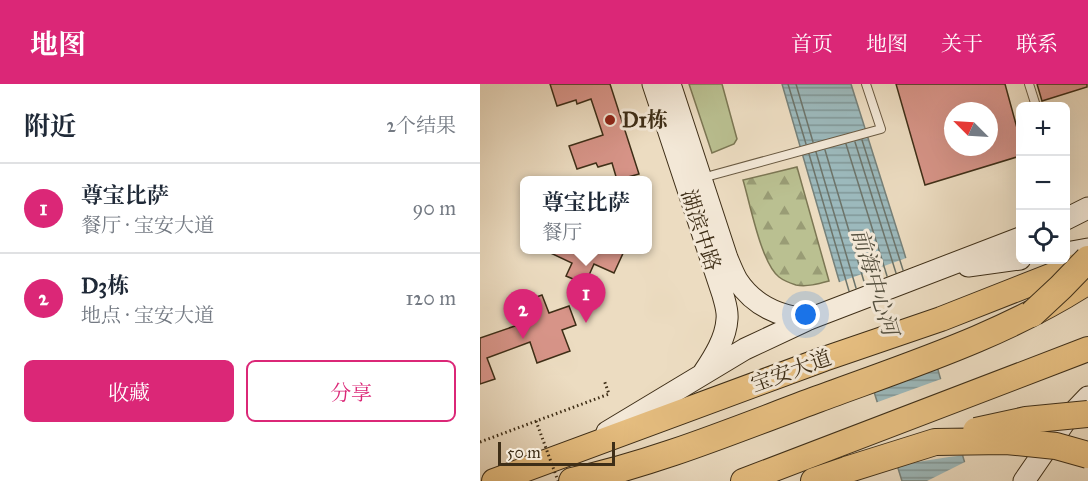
<!DOCTYPE html>
<html lang="zh">
<meta charset="utf-8">
<style>
body{margin:0;font-family:"IM FELL Great Primer","Noto Serif SC",serif;background:#f2f2f3;color:#1f2937}
.controls{position:absolute;right:18px;top:18px;display:grid;overflow:hidden;border-radius:9px;box-shadow:0 6px 24px #0002}
.controls button{width:54px;height:54px;display:grid;place-items:center;padding:0;border:0;border-bottom:2px solid #e0e1e3;background:#fff;color:#1f2937;font:30px sans-serif}
.compass{position:absolute;left:464px;top:18px;width:54px;height:54px;border-radius:50%;background:#fff;box-shadow:0 6px 24px #0002;rotate:294deg}
.scale{position:absolute;left:18px;bottom:15px;width:117px;box-sizing:border-box;padding-left:6px;border:3px solid #3e2e17;border-top:0;font-size:16px;line-height:21px;white-space:nowrap;color:#3e2e17;-webkit-text-stroke:4px #f3e8d7;paint-order:stroke}
.you{position:absolute;left:326px;top:231px;width:21px;height:21px;margin:-15px;border:4px solid #fff;border-radius:50%;background:#1a73e8;box-shadow:0 0 0 9px #1a73e833}
.badge{display:grid;place-items:center;width:39px;height:39px;border-radius:50%;background:#db2777;color:#fff;font-size:20px;font-weight:700}
.pin{position:absolute;translate:-50% -50px;filter:drop-shadow(0 2px 3px #0008)}
.pin::after{content:'';position:absolute;top:32px;width:21px;height:18px;background:inherit;clip-path:polygon(0 0,100% 0,50% 100%)}
.popup{position:absolute;left:40px;top:92px;width:132px;height:78px;box-sizing:border-box;display:grid;place-content:center;border-radius:9px;background:#fff;filter:drop-shadow(0 2px 4px #0005);font-size:20px;white-space:nowrap;color:#747a83}
.popup b{font-size:22px;color:#1f2937}
.popup::after{content:'';position:absolute;left:50%;top:100%;margin-left:-12px;border:12px solid transparent;border-top-color:#fff}
.list{margin:0;padding:0;list-style:none}
h2{display:flex;justify-content:space-between;align-items:center;height:78px;margin:0;padding:0 24px;font-size:26px}
h2 small{font-size:20px;font-weight:400;color:#747a83}
.list li{display:grid;grid-template-columns:39px 1fr auto;gap:18px;align-items:center;box-sizing:border-box;height:90px;padding:0 24px;border-top:2px solid #e0e1e3}
.list b{display:block;font-size:22px;white-space:nowrap}
.list p{margin:0;font-size:20px;white-space:nowrap;color:#747a83}
.list em{font-size:20px;font-style:normal;color:#747a83}
.actions{display:flex;gap:12px;padding:18px 24px}
.actions a{flex:1;padding:14px 0;border:2px solid #db2777;border-radius:9px;text-align:center;font-size:21px;color:#db2777}
.actions .main{background:#db2777;color:#fff}
.icon{flex:none;width:33px;height:33px;fill:none;stroke:currentColor;stroke-width:2;stroke-linecap:round;stroke-linejoin:round}
.map{position:relative;flex:none;width:608px;height:397px;overflow:hidden}
header{display:flex;align-items:center;gap:36px;box-sizing:border-box;height:84px;padding:0 30px;background:#db2777;color:#fff}
header strong{font-size:28px}
nav{display:flex;gap:33px;margin-inline-start:auto;font-size:21px}
main{display:flex}
aside{flex:1;background:#fff}
.map>svg:first-child{display:block}
</style>
<header>
<strong>地图</strong>
<nav><a>首页</a><a>地图</a><a>关于</a><a>联系</a></nav>
</header>
<main>
<aside>
<h2>附近<small>2个结果</small></h2>
<ul class="list">
<li><span class="badge">1</span><div><b>尊宝比萨</b><p>餐厅 · 宝安大道</p></div><em>90 m</em></li>
<li><span class="badge">2</span><div><b>D3栋</b><p>地点 · 宝安大道</p></div><em>120 m</em></li>
</ul>
<div class="actions"><a class="main">收藏</a><a>分享</a></div>
</aside>
<div class="map">
<svg width="608" height="397" viewBox="0 0 608 397">
<defs>
<pattern id="forest-firs" width="22" height="20" patternUnits="userSpaceOnUse" patternTransform="scale(1.5)"><rect width="22" height="20" fill="#bac091"/><path d="M5 1l3.5 6h-7zM16 11l3.5 6h-7z" fill="#999c75"/></pattern>
<pattern id="water-rules" width="6" height="5" patternUnits="userSpaceOnUse" patternTransform="scale(1.5)"><rect width="6" height="5" fill="#9cb9bc"/><path d="M0 2.5h6" fill="none" stroke="#819798"/></pattern>
</defs>
<rect width="100%" height="100%" fill="#ecdcc1"/>
<filter id="stains"><feTurbulence type="fractalNoise" baseFrequency=".00333" numOctaves="4"/><feColorMatrix values="0 0 0 0 .2 0 0 0 0 .09 0 0 0 0 .02 0 0 0 .5 -.17"/></filter>
<radialGradient id="worn" r=".72"><stop offset=".6" stop-color="#630" stop-opacity="0"/><stop offset="1" stop-color="#630" stop-opacity=".3"/></radialGradient>
<path fill="url(#forest-firs)" stroke="#7c7754" stroke-width="1.5" d="M 317,83 L 349,197 C 338,200 327,203 316,201 C 310,199 304,197 299,193 C 281,179 270,119 263,96 Z"/>
<path fill="#bac091" stroke="#7c7754" stroke-width="1.5" d="M 209,0 L 242,0 L 257,55 L 254,60 L 232,69 Z"/>
<path fill="url(#water-rules)" stroke="#76817a" stroke-width="1.5" d="M 302,0 L 371,0 L 424,168 L 490,397 L 422,397 L 358,193 Z"/>
<path fill="#ecdcc1" d="M 429,173 L 453,259 L 384,284 L 357,199 Z
M 464,294 L 486,371 L 469,373 L 437,378 L 415,384 L 395,319 Z
M 487,377 L 493,397 L 447,397 Z"/>
<g fill="none" stroke-linecap="round" stroke-linejoin="round">
<path stroke="#6d746a" stroke-width="1.5" d="M 308,0 L 326,60
M 316,0 L 333,58
M 382,56 L 423,186
M 375,58 L 416,189
M 366,60 L 407,192
M 345,66 L 385,201
M 336,68 L 376,204
M 329,70 L 369,207"/>
</g>
<path fill="#d79488" stroke="#3e2e17" stroke-width="1.5" fill-rule="evenodd" d="M 70,0 L 130,0 L 159,90 L 137,96 L 132,79 L 118,83 L 116,79 L 97,85 L 89,62 L 123,51 L 111,15 L 97,20 L 96,16 L 77,22 Z
M 416,0 L 525,0 L 540,55 L 540,72 L 445,101 ZM 473,27 L 509,27 L 509,63 L 473,63 Z
M 557,0 L 607,0 L 607,3 L 562,17 Z
M 62,165 L 145,165 L 134,189 L 114,180 L 105,200 L 86,192 L 92,179 Z
M 62,211 L 69,229 L 89,222 L 96,241 L 82,246 L 90,267 L 57,279 L 50,258 L 7,274 L 15,295 L 0,300 L 0,254 L 35,242 L 28,223 Z"/>
<g fill="none" stroke-linecap="round" stroke-linejoin="round">
<g stroke="#6a5a42" stroke-width="10">
<path id="service" d="M 549,0 L 556,22
M 222,94 L 401,45 L 386,0"/>
</g>
<g stroke="#3e2e17" stroke-width="23">
<path id="secondary" d="M 173,0 L 243,211 C 245,219 248,227 247,235 C 246,254 234,273 224,288
M 190,0 L 247,174 C 250,181 253,189 257,196 C 274,222 300,233 329,235
M 586,135 L 608,124
M 586,169 L 608,165
M 488,182 L 540,175
M 127,348 L 265,265 L 329,235 L 540,154
M 544,397 L 586,336 L 608,313"/>
</g>
<g stroke="#3e2e17" stroke-width="26">
<path id="primary" d="M 14,397 L 344,275 L 461,235 L 606,178
M 263,397 L 608,265"/>
</g>
<g stroke="#3e2e17" stroke-width="28">
<path id="trunk" d="M 92,397 C 176,379 257,345 338,315 C 430,281 525,251 608,197
M 334,397 L 369,385"/>
</g>
<path stroke="#3e2e17" stroke-width="3" stroke-dasharray="1.5 3" stroke-linecap="butt" d="M 0,358 L 129,310 L 124,296"/>
<use href="#service" stroke="#f3e8d7" stroke-width="8"/>
<use href="#secondary" stroke="#f3e8d7" stroke-width="21"/>
<use href="#primary" stroke="#e6be80" stroke-width="24"/>
<use href="#trunk" stroke="#e6be80" stroke-width="26"/>
<g stroke="#3e2e17" stroke-width="28" stroke-linecap="butt">
<path id="trunk-bridge" d="M 552,230 L 581,203 L 608,175
M 496,347 L 546,336 L 608,330
M 369,385 L 455,358 L 526,357 L 576,362 L 608,371"/>
</g>
<path stroke="#3e2e17" stroke-width="3" stroke-dasharray="1.5 3" stroke-linecap="butt" d="M 56,337 L 78,397"/>
<use href="#trunk-bridge" stroke="#e6be80" stroke-width="26"/>
</g>
<circle fill="#8f2418" stroke="#f3e8d7" stroke-width="2" cx="130" cy="36" r="6"/>
<g text-anchor="middle" dominant-baseline="central" stroke-width="6" stroke-linejoin="round" paint-order="stroke">
<g font-size="21" font-weight="bold" fill="#3e2e17" stroke="#f3e8d7" text-anchor="start">
<text x="142" y="36">D1栋</text>
</g>
<g font-size="21" fill="#3e2e17" stroke="#f3e8d7">
<text transform="translate(221 146) rotate(72)">湖滨中路</text>
<text transform="translate(311 287) rotate(-20)">宝安大道</text>
</g>
<g font-size="22" font-style="italic" fill="#565140" stroke="#f3e8d7">
<text transform="translate(395 198) rotate(73)">前海中心河</text>
</g>
</g>
<rect width="100%" height="100%" filter="url(#stains)"/>
<rect width="100%" height="100%" fill="url(#worn)"/>
</svg>
<div class="controls">
<button>+</button>
<button>−</button>
<button><svg class="icon" aria-label="locate" viewBox="0 0 24 24"><circle cx="12" cy="12" r="6"/><path d="M12 2v4M12 18v4M2 12h4M18 12h4"/></svg></button>
</div>
<svg class="compass" viewBox="-18 -18 36 36"><path d="M0-13l5 13h-10z" fill="#e53935"/><path d="M0 13l5-13h-10z" fill="#747a83"/></svg>
<div class="scale">50 m</div>
<div class="you"></div>
<div class="pin badge" style="left:106px;top:239px">1</div>
<div class="popup"><b>尊宝比萨</b>餐厅</div>
<div class="pin badge" style="left:43px;top:255px">2</div>
</div>
</main>
